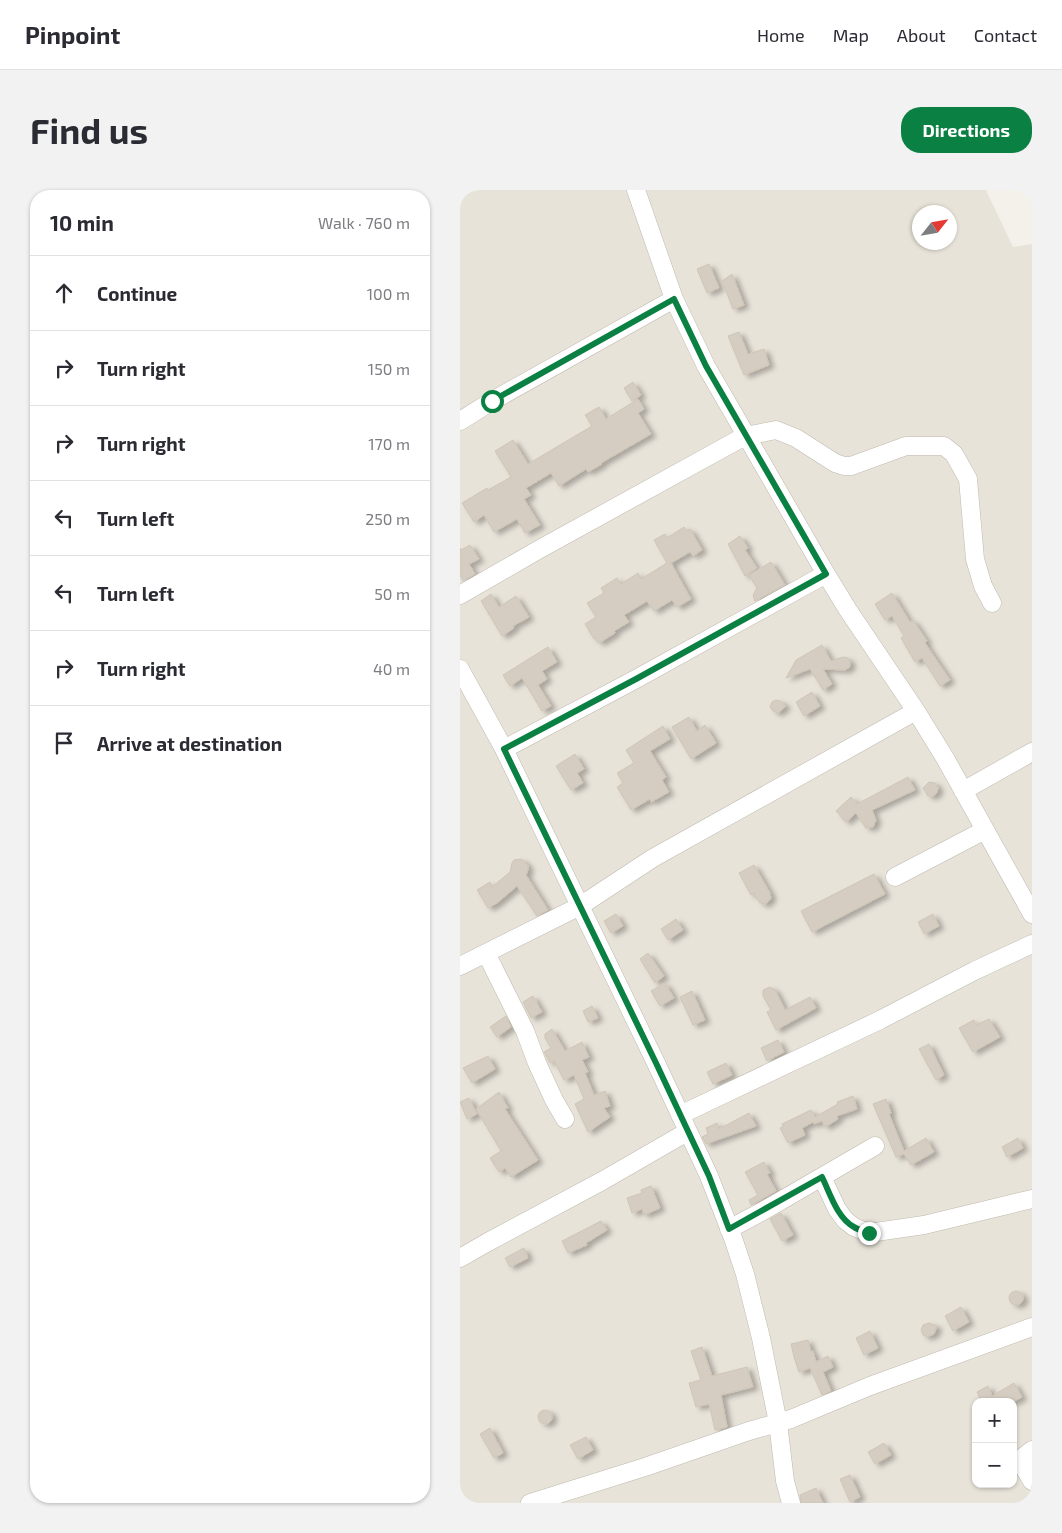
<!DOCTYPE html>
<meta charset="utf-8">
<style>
body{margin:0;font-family:"Exo 2",sans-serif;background:#f2f2f3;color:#2b2b33}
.controls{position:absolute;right:15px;bottom:15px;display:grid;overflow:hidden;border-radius:10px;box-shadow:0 1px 4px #0004}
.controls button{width:45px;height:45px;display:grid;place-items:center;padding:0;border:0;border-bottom:1px solid #e1e1e2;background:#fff;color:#2b2b33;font:25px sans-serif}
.compass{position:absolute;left:452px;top:15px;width:45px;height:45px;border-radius:50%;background:#fff;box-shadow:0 1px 4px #0004;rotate:59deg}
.stop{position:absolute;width:15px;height:15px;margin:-11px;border:4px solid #0b8043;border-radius:50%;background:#fff}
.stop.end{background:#0b8043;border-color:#fff;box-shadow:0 1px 5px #0008}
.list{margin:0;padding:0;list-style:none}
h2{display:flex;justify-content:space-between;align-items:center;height:65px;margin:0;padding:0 20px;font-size:21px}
h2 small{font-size:16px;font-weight:400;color:#7c7c81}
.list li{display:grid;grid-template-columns:32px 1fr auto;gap:15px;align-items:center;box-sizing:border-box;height:75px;padding:0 20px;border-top:1px solid #e1e1e2}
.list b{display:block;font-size:19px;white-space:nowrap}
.list em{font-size:16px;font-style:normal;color:#7c7c81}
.icon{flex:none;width:28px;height:28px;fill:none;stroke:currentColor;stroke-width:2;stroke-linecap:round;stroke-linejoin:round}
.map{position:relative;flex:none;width:572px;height:1313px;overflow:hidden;border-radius:20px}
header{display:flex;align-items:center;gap:30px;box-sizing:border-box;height:70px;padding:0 25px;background:#fff;border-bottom:1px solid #e1e1e2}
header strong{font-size:24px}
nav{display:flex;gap:28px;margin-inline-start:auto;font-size:18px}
.intro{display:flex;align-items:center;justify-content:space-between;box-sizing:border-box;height:120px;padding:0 30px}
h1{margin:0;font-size:35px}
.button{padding:12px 22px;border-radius:20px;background:#0b8043;color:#fff;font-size:18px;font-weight:700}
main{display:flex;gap:30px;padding:0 30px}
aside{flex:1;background:#fff;border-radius:20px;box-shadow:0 1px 4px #0004}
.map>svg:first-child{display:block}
</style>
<header>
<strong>Pinpoint</strong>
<nav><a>Home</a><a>Map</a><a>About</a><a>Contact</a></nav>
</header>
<div class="intro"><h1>Find us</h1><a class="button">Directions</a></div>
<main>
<aside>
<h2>10 min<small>Walk · 760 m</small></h2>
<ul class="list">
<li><svg class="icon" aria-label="ahead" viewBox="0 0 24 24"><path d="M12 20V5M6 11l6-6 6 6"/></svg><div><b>Continue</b></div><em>100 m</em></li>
<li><svg class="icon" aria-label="right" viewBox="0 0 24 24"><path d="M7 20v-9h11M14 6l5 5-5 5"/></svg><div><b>Turn right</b></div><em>150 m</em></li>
<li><svg class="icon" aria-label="right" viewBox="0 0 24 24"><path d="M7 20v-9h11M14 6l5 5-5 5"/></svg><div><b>Turn right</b></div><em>170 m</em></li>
<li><svg class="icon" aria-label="left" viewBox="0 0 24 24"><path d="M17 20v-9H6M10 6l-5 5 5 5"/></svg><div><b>Turn left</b></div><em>250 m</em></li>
<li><svg class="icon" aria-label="left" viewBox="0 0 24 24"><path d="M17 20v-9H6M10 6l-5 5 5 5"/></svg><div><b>Turn left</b></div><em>50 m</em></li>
<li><svg class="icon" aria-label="right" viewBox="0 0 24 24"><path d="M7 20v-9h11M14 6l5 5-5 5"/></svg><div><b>Turn right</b></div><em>40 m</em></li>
<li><svg class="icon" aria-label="arrive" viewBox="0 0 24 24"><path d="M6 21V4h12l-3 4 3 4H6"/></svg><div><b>Arrive at destination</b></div></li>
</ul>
</aside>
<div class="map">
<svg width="572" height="1313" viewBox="0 0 572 1313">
<defs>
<filter id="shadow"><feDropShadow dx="5" dy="3" stdDeviation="2.5" flood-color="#0004"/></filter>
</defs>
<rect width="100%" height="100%" fill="#f4f1eb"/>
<path fill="#e8e3d9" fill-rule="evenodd" d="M 0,0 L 526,0 L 553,57 L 572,54 L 572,1313 L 0,1313 ZM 460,22 L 490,22 L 490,52 L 460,52 ZM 516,1212 L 553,1212 L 553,1294 L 516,1294 Z"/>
<path fill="#d5cdc1" stroke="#cfc5b5" filter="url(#shadow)" d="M 249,74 L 259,98 L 247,103 L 237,79 Z
M 272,84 L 284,115 L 273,119 L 262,91 Z
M 279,142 L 288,164 L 304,159 L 309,175 L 284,185 L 268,146 Z
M 173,192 L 181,205 L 172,211 L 164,198 Z
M 178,209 L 184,219 L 178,223 L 191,244 L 141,273 L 142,274 L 128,282 L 126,279 L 99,296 L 91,283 L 66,298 L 71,305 L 64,309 L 80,335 L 65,343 L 57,329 L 34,342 L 24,325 L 14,332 L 2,313 L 27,298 L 28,300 L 51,287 L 35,261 L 53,250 L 68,274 L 132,236 L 125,225 L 139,217 L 146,229 Z
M 224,337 L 227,341 L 230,339 L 242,360 L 233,366 L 230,362 L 211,373 L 231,409 L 217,417 L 212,410 L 194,421 L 187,411 L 164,425 L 169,432 L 154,441 L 155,443 L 139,453 L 136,448 L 134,449 L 125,434 L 136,427 L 127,413 L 144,403 L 141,398 L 157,388 L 161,394 L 178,383 L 181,389 L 207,373 L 194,350 L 205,344 L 207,348 Z
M 280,346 L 288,358 L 285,360 L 297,378 L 285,386 L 268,354 Z
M 10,355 L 19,369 L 9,374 L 15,384 L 3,391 L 0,385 L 0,358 L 1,360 Z
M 311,372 L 325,395 L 295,411 L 293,405 L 297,398 L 289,385 Z
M 432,403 L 450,432 L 453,430 L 467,451 L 465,453 L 490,490 L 480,496 L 462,468 L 455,472 L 441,448 L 444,446 L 432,426 L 425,430 L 415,414 Z
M 31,404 L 39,417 L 56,406 L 69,427 L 53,436 L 54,438 L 42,446 L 21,411 Z
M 362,455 L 371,471 L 383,467 L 387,468 L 390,471 L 390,477 L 385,480 L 363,479 L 372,494 L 363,500 L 350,479 L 326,488 L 336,470 Z
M 88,457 L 97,472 L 82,481 L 87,489 L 78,495 L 91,516 L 82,521 L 62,488 L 50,496 L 43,485 Z
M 352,502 L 360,516 L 344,526 L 336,512 Z
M 316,510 L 320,511 L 326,516 L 318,523 L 313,521 L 310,517 L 312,512 Z
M 229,527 L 237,541 L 245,535 L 256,553 L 231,569 L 212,537 Z
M 203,536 L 210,549 L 190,561 L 206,587 L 202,590 L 209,602 L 191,612 L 190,609 L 171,620 L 157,597 L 163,593 L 157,583 L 174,573 L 166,560 Z
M 115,564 L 124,579 L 117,583 L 123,593 L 111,600 L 96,576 Z
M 448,587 L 455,600 L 412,620 L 416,630 L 413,637 L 406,638 L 396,623 L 386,632 L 376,621 L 391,607 L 397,614 Z
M 469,592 L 475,593 L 478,598 L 477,603 L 473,606 L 468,606 L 463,598 Z
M 61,669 L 66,673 L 68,676 L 68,680 L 66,685 L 88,720 L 77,726 L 57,696 L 37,713 L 28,718 L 17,700 L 30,692 L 32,697 L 50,682 L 52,673 L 54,670 Z
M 294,675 L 310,703 L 311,708 L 306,714 L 301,713 L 299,712 L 294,703 L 291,705 L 279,683 Z
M 414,684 L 425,704 L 352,742 L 341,721 Z
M 156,724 L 163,736 L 151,743 L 144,731 Z
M 473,724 L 479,736 L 464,744 L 458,732 Z
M 216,729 L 223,740 L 208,750 L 201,739 Z
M 188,763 L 204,786 L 195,793 L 180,769 Z
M 205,793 L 214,808 L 200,816 L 191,801 Z
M 310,797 L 315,800 L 325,820 L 350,807 L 356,818 L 316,840 L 307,822 L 311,820 L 303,806 L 303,800 Z
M 232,801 L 245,830 L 233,835 L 220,807 Z
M 73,806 L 82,822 L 71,828 L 63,812 Z
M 132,816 L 138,828 L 128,832 L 123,821 Z
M 46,826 L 51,837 L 37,847 L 30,837 Z
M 529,829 L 540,847 L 513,862 L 499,838 L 514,830 L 516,835 Z
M 92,839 L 105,861 L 122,852 L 129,867 L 122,870 L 128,882 L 125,883 L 134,905 L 145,901 L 150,916 L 144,918 L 150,927 L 128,942 L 115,914 L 124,909 L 114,885 L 104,890 L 94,871 L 90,873 L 84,862 L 91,858 L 85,848 L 85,844 Z
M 318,850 L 324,862 L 307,871 L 301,858 Z
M 469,854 L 484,885 L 476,890 L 459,859 Z
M 28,866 L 35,879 L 12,893 L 3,878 Z
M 266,873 L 272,885 L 253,894 L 247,882 Z
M 39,902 L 48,918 L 45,919 L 78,970 L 51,987 L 45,978 L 39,982 L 30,968 L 41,961 L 16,919 Z
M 393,906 L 397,919 L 377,926 L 378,929 L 365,937 L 362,931 L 354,934 L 353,932 L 342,938 L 345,945 L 328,953 L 320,938 L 323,937 L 322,934 L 351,920 L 355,927 L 378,914 L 377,912 Z
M 9,908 L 17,924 L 7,929 L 0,912 Z
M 426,909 L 431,923 L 429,924 L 444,961 L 466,948 L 474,962 L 451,975 L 444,964 L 436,967 L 413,914 Z
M 289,923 L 296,936 L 246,954 L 242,947 L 248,944 L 246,938 L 257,933 L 259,939 Z
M 558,948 L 563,958 L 547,967 L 542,957 Z
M 304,972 L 310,983 L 307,984 L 316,1001 L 291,1015 L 289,1010 L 298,1005 L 285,982 Z
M 191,996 L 200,1018 L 184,1025 L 182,1019 L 172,1023 L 167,1008 L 182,1003 L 181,1000 Z
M 321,1023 L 333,1045 L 322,1051 L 310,1029 Z
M 141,1031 L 147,1040 L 126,1053 L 127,1055 L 108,1063 L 102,1051 Z
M 64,1058 L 68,1068 L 50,1077 L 45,1068 Z
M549 1108a7 7 0 1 1 14 0a7 7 0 1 1-14 0Z
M 501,1117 L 509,1132 L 493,1141 L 485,1126 Z
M 469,1133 L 477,1136 L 474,1144 L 467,1147 L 463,1145 L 461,1140 L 463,1135 Z
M 410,1141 L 418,1158 L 404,1165 L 396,1148 Z
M 348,1150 L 351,1162 L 353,1161 L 356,1172 L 368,1166 L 373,1177 L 363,1182 L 371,1201 L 362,1205 L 350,1178 L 339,1182 L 334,1167 L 331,1154 Z
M 242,1157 L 252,1186 L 287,1177 L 293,1197 L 261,1205 L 267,1237 L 255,1240 L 249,1214 L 236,1217 L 229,1193 L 241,1190 L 231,1161 Z
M 554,1193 L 562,1207 L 553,1212 L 521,1212 L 517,1202 L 528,1196 L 532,1206 Z
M78 1227a7 7 0 1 1 14 0a7 7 0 1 1-14 0Z
M 30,1238 L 43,1263 L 34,1268 L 20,1244 Z
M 126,1247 L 133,1260 L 118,1269 L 110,1255 Z
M 424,1253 L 431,1265 L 415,1274 L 408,1262 Z
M 390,1285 L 400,1307 L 390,1312 L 380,1289 Z
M 356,1298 L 363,1313 L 341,1313 L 340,1305 Z"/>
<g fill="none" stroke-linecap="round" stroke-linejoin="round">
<g stroke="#bfb9ae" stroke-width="19">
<path id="minor" d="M 176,0 L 214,109 L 246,176 L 366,384 L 388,420 L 456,521 L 485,568 L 572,724
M 0,231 L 32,211 L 214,109
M 0,405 L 78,360 L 285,246 L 316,240 L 336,248 L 375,273 L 384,276 L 391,276 L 446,256 L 484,256 L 494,264 L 508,289 L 515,369 L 523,396 L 532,413
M 0,479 L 44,559 L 196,873 L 249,986 L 273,1048 L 285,1084 L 301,1148 L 318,1233 L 325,1291 L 331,1313
M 44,559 L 176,489 L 366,384
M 503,601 L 572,562
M 435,687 L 525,640
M 26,763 L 65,841 L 77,873 L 94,910 L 105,929
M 0,776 L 120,716 L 193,668 L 456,521
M 220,925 L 420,830 L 514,781 L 572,754
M 362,987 L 377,1019 L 385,1030 L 394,1037 L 409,1043 L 464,1035 L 572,1009
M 269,1039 L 303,1021 L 415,956
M 0,1068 L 28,1052 L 142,991 L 227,942
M 572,1260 L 563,1267 L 563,1276 L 572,1291
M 70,1313 L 185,1277 L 289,1241 L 331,1229 L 410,1196 L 572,1137"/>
</g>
<use href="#minor" stroke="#fff" stroke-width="18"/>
</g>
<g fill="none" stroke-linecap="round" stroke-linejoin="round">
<path stroke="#0b8043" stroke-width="6" d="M 32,211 L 214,109 L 246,176 L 366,384 L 176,489 L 44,559 L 196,873 L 249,986 L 269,1039 L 362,987 C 370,1003 377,1028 394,1037 C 398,1040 404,1041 409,1043"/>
</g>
</svg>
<div class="controls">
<button>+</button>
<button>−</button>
</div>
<svg class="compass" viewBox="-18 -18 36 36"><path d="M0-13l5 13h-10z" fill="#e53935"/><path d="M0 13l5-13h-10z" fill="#7c7c81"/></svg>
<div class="stop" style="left:32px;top:211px"></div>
<div class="stop end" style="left:409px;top:1043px"></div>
</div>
</main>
